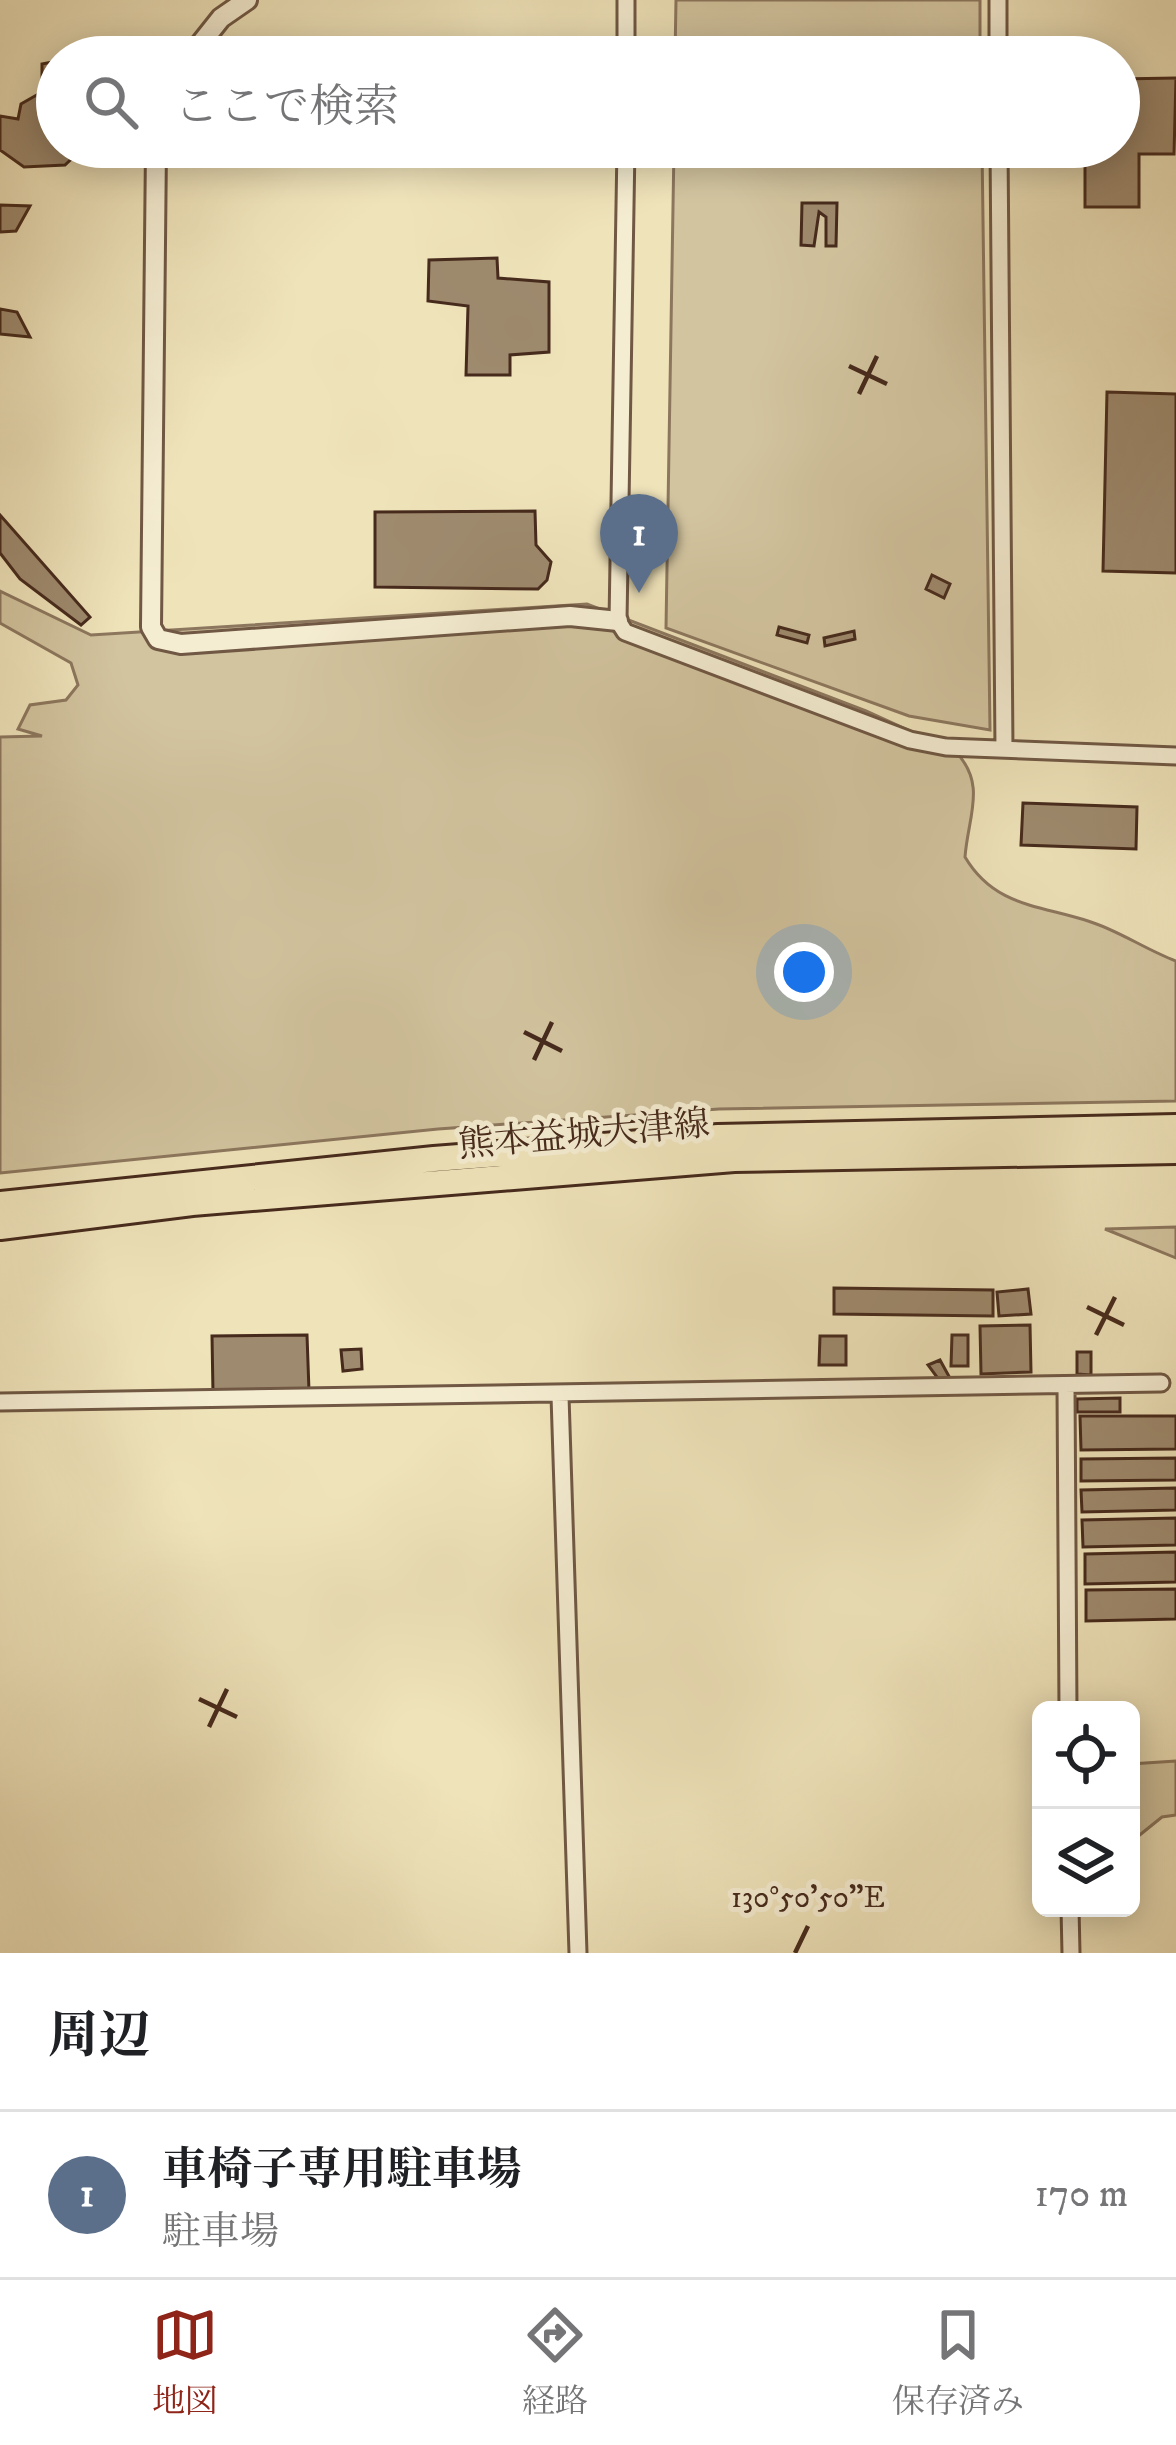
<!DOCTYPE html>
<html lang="ja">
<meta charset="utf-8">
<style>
body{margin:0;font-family:"IM FELL DW Pica","Noto Serif JP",serif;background:#f2f2f2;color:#202124}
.controls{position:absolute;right:36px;bottom:36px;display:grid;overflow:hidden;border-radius:18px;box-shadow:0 6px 30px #0003}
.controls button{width:108px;height:108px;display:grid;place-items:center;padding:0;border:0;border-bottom:3px solid #e0e0e0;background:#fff;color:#202124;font:60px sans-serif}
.you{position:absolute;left:804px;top:972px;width:42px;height:42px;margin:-30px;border:9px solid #fff;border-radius:50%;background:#1a73e8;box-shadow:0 0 0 18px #1a73e833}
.badge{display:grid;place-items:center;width:78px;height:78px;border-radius:50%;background:#8f2418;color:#fff;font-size:39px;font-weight:700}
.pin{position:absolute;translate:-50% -99px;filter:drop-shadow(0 3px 6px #0008)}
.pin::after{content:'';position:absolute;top:63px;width:42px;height:36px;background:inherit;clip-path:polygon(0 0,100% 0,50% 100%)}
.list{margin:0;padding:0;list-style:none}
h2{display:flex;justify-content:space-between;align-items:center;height:156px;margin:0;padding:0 48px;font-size:51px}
h2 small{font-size:39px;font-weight:400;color:#757577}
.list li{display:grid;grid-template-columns:78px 1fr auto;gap:36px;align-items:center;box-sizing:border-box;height:168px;padding:0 48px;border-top:3px solid #e0e0e0}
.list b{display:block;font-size:45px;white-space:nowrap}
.list p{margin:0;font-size:39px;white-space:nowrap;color:#757577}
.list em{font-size:39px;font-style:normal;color:#757577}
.icon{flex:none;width:66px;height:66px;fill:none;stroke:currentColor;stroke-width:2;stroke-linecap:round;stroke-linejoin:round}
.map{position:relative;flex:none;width:1176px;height:1953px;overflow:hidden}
.search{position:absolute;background:#fff;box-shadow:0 6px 30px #0003;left:36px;right:36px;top:36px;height:132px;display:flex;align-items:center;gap:30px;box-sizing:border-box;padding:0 42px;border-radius:66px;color:#757577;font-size:45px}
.sheet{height:324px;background:#fff}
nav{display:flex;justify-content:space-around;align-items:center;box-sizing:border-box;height:168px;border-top:3px solid #e0e0e0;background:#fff;font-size:33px;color:#757577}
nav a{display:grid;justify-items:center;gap:6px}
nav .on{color:#8f2418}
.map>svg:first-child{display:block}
</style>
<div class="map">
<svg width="1176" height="1953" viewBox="0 0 1176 1953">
<rect width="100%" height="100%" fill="#efe3ba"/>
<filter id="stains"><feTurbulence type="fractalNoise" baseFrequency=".00167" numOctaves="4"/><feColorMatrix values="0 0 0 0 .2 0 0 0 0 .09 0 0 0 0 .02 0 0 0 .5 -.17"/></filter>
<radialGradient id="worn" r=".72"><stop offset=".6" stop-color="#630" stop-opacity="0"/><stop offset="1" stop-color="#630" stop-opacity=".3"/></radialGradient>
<path fill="#d2c49f" stroke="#8c775e" stroke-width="3" d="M 676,0 L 980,0 L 980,57 L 675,57 Z
M 674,147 L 982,147 L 990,730 L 909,716 L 666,628 Z
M 0,591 L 91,635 L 587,604 L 866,711 L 956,752 C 987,785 968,816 965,857 C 994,906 1038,905 1088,921 C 1118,930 1146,950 1176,961 L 1176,1101 L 719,1109 L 438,1129 L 0,1173 L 0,737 L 42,736 L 18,729 L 30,705 L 66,700 L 78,685 L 71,663 L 0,623 Z
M 1176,1227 L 1176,1258 L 1105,1229 Z
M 1176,1761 L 1176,1815 L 1162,1817 L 1131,1842 L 1131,1764 Z"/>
<path fill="#9e8a6e" stroke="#462a1c" stroke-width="3" d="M 407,41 L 474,41 L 474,52 L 527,52 L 527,57 L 407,57 Z
M 57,61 L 57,147 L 84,147 L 65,165 L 24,167 L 0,150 L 0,116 L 18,119 L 21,104 L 42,92 L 42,64 Z
M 1176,78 L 1174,154 L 1139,154 L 1139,207 L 1085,207 L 1085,152 L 1119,147 L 1119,79 Z
M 407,147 L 527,147 L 527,162 L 407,162 Z
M 802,203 L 837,203 L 836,246 L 826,246 L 826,217 L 819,212 L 814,246 L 801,245 Z
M 0,205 L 30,206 L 16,231 L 0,232 Z
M 497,258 L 498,278 L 549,282 L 549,352 L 510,355 L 510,375 L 466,375 L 468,306 L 428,301 L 429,260 Z
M 0,309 L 17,312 L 30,337 L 0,334 Z
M 1107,392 L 1176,394 L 1176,573 L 1103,571 Z
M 535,511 L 536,545 L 551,562 L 547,580 L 538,589 L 375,587 L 375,512 Z
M 0,515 L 90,617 L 81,625 L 20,579 L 0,553 Z
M 932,575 L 950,584 L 944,598 L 926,589 Z
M 779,627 L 809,635 L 807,643 L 777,635 Z
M 854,631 L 855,639 L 825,646 L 824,638 Z
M 1023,803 L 1137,807 L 1136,849 L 1021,845 Z
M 834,1288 L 993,1290 L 993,1316 L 834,1314 Z
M 1028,1289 L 1031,1314 L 999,1316 L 997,1292 Z
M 1030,1325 L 1031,1372 L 981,1374 L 980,1326 Z
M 307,1335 L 309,1391 L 213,1393 L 212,1336 Z
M 952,1335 L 968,1335 L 968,1366 L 951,1366 Z
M 820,1336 L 846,1336 L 846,1365 L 819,1365 Z
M 361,1349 L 362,1369 L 343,1371 L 341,1350 Z
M 1077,1352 L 1091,1352 L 1091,1375 L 1077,1374 Z
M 940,1360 L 951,1380 L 942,1384 L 928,1365 Z
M 1120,1398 L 1120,1412 L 1077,1412 L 1077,1399 Z
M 1080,1416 L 1176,1416 L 1176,1449 L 1081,1450 Z
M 1176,1458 L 1176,1480 L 1081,1481 L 1081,1459 Z
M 1176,1488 L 1176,1510 L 1082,1512 L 1081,1490 Z
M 1176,1518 L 1176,1545 L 1083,1547 L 1082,1520 Z
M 1176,1552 L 1176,1582 L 1085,1584 L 1085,1554 Z
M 1176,1589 L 1176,1619 L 1086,1621 L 1086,1590 Z"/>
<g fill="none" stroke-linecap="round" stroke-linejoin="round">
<g stroke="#705844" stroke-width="21">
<path id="minor" d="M 626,0 L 626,57
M 998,0 L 998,57
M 626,147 L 618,621 L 625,632 L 910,740 L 946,747 L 1176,756
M 999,147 L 1004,749
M 1066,1388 L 1068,1710
M 560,1396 L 578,1953
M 0,1402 L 1161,1383
M 1070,1908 L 1071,1953"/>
</g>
<g stroke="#705844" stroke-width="24">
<path id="tertiary" d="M 190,57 L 221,18 L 247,0
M 156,147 L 151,627 L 158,639 L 181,644 L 570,616 L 618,621"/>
</g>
<g stroke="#462a1c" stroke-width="30">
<path id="primary" d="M 0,1204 L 434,1159 L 718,1137 L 1176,1127
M 0,1227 L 192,1203 L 734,1159 L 1176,1151"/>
</g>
<use href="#minor" stroke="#f5edd2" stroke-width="15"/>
<use href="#tertiary" stroke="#f5edd2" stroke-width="18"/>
<use href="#primary" stroke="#efe3ba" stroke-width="24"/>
</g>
<path fill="none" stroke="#462a1c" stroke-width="4.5" d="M 849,366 L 887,384M 859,394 L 877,356M 524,1032 L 562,1051M 534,1060 L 552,1022M 1087,1307 L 1124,1325M 1096,1335 L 1115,1297M 199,1699 L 237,1717M 209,1727 L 227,1689M 795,1953 L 808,1926"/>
<g text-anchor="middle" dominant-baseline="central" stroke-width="10" stroke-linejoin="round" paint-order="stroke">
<g font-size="36" fill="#462a1c" stroke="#f5edd2">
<text transform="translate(584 1135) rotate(-5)">熊本益城大津線</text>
</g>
</g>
<g font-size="30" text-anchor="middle" fill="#462a1c" stroke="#f5edd2" stroke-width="10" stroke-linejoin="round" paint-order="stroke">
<text x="808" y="1907">130°50'50"E</text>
</g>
<rect width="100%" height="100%" filter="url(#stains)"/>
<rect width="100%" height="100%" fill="url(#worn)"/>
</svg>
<div class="controls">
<button><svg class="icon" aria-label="locate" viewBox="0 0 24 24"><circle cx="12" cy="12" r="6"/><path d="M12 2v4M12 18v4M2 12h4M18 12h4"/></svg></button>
<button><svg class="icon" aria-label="layers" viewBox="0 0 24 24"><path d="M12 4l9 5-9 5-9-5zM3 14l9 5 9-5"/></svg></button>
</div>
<div class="you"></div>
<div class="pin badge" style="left:639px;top:593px;background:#5c6f8a">1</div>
<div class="search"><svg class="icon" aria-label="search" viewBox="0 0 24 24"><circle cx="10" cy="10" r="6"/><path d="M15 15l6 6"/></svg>ここで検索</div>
</div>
<section class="sheet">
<h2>周辺<small></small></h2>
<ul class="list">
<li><span class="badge" style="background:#5c6f8a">1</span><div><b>車椅子専用駐車場</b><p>駐車場</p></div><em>170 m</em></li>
</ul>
</section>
<nav>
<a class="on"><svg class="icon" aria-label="map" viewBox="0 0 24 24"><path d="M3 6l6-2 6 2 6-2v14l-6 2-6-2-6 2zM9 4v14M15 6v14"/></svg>地図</a>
<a><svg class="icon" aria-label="directions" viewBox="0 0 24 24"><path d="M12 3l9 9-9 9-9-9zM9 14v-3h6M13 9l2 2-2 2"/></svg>経路</a>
<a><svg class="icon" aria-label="saved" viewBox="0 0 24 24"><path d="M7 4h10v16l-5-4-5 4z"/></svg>保存済み</a>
</nav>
